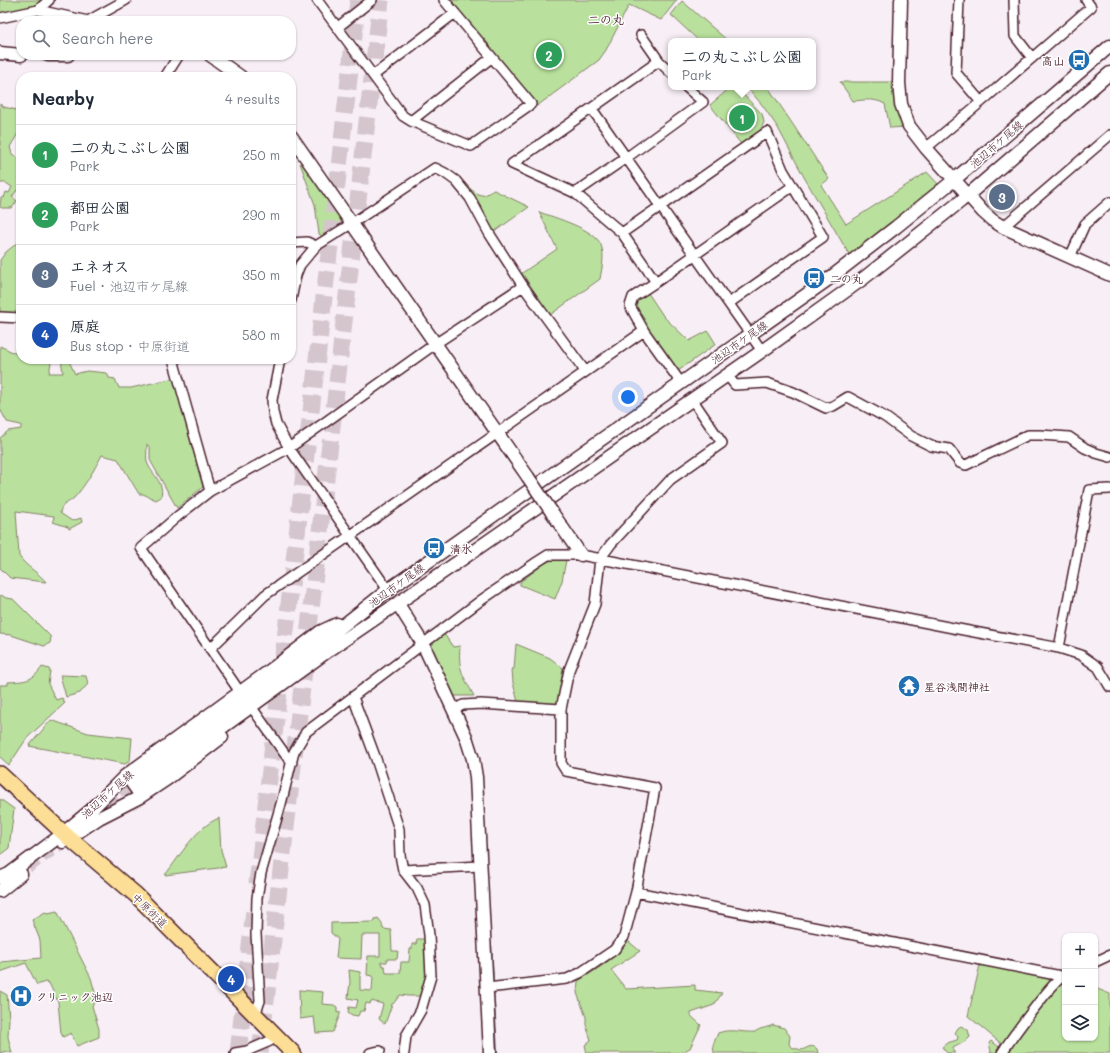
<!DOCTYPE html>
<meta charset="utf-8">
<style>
body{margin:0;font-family:Mali,"Klee One",sans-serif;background:#f6f6f7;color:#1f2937}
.controls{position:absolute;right:12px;bottom:12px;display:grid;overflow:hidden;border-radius:8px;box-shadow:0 1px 3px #0004}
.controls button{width:36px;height:36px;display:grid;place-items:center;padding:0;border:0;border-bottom:1px solid #e0e1e3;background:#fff;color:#1f2937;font:20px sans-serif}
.you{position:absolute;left:628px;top:397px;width:14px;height:14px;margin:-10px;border:3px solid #fff;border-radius:50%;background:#1a73e8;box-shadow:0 0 0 6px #1a73e833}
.badge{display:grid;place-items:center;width:26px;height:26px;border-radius:50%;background:#0f766e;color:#fff;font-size:13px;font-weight:700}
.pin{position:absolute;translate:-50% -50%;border:2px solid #fff;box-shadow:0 1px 4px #0006}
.popup{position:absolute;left:668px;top:38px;width:148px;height:52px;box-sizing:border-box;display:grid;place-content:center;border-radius:8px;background:#fff;filter:drop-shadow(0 1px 3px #0005);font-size:13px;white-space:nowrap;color:#747a83}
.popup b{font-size:15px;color:#1f2937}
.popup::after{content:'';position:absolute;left:50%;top:100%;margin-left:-8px;border:8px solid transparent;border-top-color:#fff}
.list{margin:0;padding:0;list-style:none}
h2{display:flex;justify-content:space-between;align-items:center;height:52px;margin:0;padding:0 16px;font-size:17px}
h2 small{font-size:13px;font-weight:400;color:#747a83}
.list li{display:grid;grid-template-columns:26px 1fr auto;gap:12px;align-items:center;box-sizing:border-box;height:60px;padding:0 16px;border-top:1px solid #e0e1e3}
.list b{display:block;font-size:15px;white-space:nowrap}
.list p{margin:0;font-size:13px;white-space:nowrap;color:#747a83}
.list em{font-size:13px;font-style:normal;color:#747a83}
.icon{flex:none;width:22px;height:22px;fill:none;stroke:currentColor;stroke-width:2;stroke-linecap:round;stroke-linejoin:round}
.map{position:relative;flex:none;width:1110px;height:1053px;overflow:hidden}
.search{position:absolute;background:#fff;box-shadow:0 1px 3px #0004;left:16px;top:16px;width:280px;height:44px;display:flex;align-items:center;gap:10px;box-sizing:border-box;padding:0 14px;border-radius:16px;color:#747a83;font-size:15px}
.panel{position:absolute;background:#fff;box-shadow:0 1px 3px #0004;left:16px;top:72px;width:280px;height:292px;border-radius:16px}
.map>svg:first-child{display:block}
</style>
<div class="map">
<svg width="1110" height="1053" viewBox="0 0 1110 1053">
<rect width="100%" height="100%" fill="#f8eff6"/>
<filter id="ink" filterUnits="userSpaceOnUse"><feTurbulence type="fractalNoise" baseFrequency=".025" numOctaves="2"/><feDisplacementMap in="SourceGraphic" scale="8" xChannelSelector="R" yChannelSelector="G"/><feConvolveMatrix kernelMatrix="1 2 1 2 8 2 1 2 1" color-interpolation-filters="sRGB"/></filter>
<g filter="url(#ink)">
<path fill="#b9e19d" stroke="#828064" d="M 0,0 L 42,0 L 36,5 L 0,15 Z
M 450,0 L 677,0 L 661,20 L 629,5 L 606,50 L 599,60 L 537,106 Z
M 682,1 L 728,41 L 699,41 L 671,15 Z
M 840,82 L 893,82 C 893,100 897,111 905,127 L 890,128 L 885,104 C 874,98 865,100 853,101 Z
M 731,87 L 736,87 L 762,114 L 764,122 L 760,131 L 741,144 L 710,105 Z
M 747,87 L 768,87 L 829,179 L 821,185 L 846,224 L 927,172 L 938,184 L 850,256 L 804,177 L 778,128 L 763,106 Z
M 0,104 L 4,107 L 21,111 L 20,130 L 10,147 L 12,154 L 21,160 L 21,191 L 17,190 L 12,197 L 17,201 L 12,208 L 2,208 L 0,207 L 1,197 L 4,198 L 6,192 L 9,193 L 12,187 L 6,183 L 0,183 Z
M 301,162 L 303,163 L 341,218 L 341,225 L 322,236 L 319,234 L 315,205 L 300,163 Z
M 457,176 C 465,181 474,197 485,195 C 487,194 491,191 494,190 L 529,207 L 494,232 L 472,194 Z
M 539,212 C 553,217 595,229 601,245 C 605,256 602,267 600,279 L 550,315 L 522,273 L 557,249 Z
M 21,240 L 21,313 L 0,312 L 0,260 L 6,252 Z
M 648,293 L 664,317 L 689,341 L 708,331 L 716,344 L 678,371 L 633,306 L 635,300 Z
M 0,346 L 21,356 L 21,359 L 41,359 L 51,363 L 49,373 L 63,373 L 61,359 L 68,359 L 75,374 L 87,371 L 107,373 L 109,378 L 115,379 L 119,388 L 131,388 L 174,378 L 203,487 L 177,508 L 150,460 L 150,448 L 147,444 C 147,448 146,458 147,462 C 151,474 165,482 161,497 L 156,500 L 143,494 L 139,494 L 118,459 L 102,455 C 94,470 85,486 74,498 C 68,504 61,503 60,513 L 72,521 L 81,518 L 82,522 L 69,529 L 68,527 L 53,522 L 54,516 L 16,511 L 19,556 C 26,567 38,572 46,582 L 10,578 L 0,568 L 0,438 L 8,431 L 21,429 L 21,425 L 7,422 L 0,409 Z
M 552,560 L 566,560 L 562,581 L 555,599 L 520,585 L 520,582 L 545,563 Z
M 1,595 L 6,598 L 13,599 L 51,637 L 50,643 L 44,646 L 11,635 L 0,634 L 0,597 Z
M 444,634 L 453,647 L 460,646 C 458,671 463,675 474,696 L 452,696 L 431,647 L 433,643 Z
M 516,644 L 550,658 L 563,668 L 558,703 L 555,705 L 518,702 L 513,683 L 512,669 L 514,669 Z
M 42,667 L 49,669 L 50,671 L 48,684 L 56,700 L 62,698 L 65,703 L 27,738 L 9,765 L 0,757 L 0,685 L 8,685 L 8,682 C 24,681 32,682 42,667 Z
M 60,675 L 86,676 L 88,684 L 80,693 L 66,697 Z
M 51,720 L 88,733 L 132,738 L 130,761 L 125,764 L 29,746 Z
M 0,799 L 14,809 L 9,848 L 0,855 Z
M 219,818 L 221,850 L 226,867 L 165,875 C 181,855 195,828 219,818 Z
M 57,911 L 91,978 L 97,1000 L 92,1006 L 99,1029 L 99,1037 L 77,1046 L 71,1033 L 63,1037 L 61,1033 L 58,1002 L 49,983 L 45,982 L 37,985 L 26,963 L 0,972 L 0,963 L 1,962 L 41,958 L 40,940 L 32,920 L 45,912 L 48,913 Z
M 378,918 L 382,923 L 383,929 L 391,930 L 392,951 L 398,951 L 397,959 L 387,959 L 387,962 L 381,962 L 381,964 L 385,967 L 386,973 L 400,973 L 401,962 L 409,962 L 410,949 L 412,949 L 412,944 L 416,944 L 417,939 L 425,939 L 427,978 L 422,996 L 408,996 L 400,995 L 393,1004 L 392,1004 L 385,1024 L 379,1019 L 383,1004 L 371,1001 L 370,1004 L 366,1003 L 364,1011 L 360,1011 L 358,1016 L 352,1015 L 348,1012 L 349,1007 L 356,1008 L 358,1000 L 348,998 L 350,982 L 349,970 L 360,972 L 360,990 L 372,991 L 373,976 L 367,975 L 368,956 L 380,956 L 380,935 L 362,935 L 361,959 L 336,958 L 338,939 L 331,933 L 331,923 L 374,922 L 375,919 Z
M 628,941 L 640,951 L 611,970 L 626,989 L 695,985 L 695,990 L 722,993 L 714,1005 L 691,1013 L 691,1016 L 701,1025 L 690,1048 L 680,1053 L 587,1053 L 585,1045 L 591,1040 L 586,1025 L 586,1017 L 577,993 L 578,981 C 596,970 615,959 628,941 Z
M 980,965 L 1050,978 L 1049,984 L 1004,1046 L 968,1016 Z
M 1063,981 L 1065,981 L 1065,1038 L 1095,1038 L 1095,988 L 1110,994 L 1110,1053 L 990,1053 L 991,1051 L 989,1043 L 991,1041 L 1006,1052 L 1050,992 Z
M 299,990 L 323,992 L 322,1004 L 334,1005 L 337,1007 L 337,1013 L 341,1012 L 333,1032 L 316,1033 L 314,1017 L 300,1019 Z
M 0,991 L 7,995 L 9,1018 L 8,1037 L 12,1053 L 6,1051 L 0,1053 Z
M 773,1025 L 784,1028 L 790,1036 L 789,1044 L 791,1047 L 801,1050 C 807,1049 811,1043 817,1049 L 818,1053 L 714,1053 L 713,1045 L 718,1033 C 731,1028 742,1033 755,1032 C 759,1028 767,1028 773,1025 Z
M 961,1026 L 968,1030 L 970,1037 L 966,1041 L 953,1048 L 953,1051 L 955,1053 L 947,1053 L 942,1047 L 947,1043 L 957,1040 L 958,1037 L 955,1033 L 958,1028 Z"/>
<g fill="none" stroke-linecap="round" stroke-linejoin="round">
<path stroke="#7388a1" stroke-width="2.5" d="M 491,946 L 493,985
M 493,990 L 497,1053"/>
<path stroke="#d5c5cd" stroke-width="12" stroke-dasharray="12 6" stroke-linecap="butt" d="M 104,803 L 134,780
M 110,808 L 140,787
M 13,878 L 71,837"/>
<path stroke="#d5c5cd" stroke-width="17" stroke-dasharray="17 8" stroke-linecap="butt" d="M 257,884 L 358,0
M 238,1053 L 254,910
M 260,1053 L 381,0"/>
<g stroke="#4a1f2b" stroke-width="12">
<path id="minor" d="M 317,0 L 403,116 L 411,121 L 471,146 L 531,104 L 444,0
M 959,0 L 956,73 L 981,102 L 1091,7 L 1086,0
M 1014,0 L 1015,36 L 1032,58
M 38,10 L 88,21 L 126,0
M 0,18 L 38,10 L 49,0
M 338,27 L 372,0
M 641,35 L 659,61
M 671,73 L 659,61 L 512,164 L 575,193 L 622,233 L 656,282 L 793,186
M 374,75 L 455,13
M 165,77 L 179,55
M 592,109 L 762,351
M 411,121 L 491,58
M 926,148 L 981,102
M 575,193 L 626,158 L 703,102 L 686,87
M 1003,227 L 1110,135
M 622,233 L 767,132 L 783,170 L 823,237 L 729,303
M 291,243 L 307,242 L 316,246
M 1070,257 L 1085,224 L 1110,202
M 291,300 L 296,275 L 300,265 L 316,246 L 351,224 L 435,168 L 445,173 L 456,181 L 470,198 L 489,233 L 523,286 L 585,371
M 0,317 L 21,318
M 644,331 L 630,306 L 633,297 L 656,282
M 173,359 L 210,491
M 280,359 L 272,400 L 273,412 L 276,424 L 289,448 L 388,590
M 727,375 L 735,385 L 767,383 L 793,392 L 826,408 L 833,406 L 848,397 L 885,417 L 911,436 L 931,446 L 949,449 L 960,463 L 966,465 L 1028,435 L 1040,435 L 1069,437 L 1085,448 L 1096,453 L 1110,457
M 1059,648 L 1089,490 L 1110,489
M 210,649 L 265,595 L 644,331 L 681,383
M 240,692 L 141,548 L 178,516 L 210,491 L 289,448 L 435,344 L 523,286
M 353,697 L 376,759 L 399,829 L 400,855 L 403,870 L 417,888 L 425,905 L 429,935 L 431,976 L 421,1010 L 406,1036 L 404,1053
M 453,710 L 463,705 L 481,704 L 561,709
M 255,712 L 287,757 L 292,762
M 125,776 L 140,797
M 403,870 L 480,866
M 636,892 L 1061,976
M 1095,962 L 1110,955
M 487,988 L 567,979 L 580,973 L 614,950 L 624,937 L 636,892 L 655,788 L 566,771 L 561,763 L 561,709 L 569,670 L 595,604 L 600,559 L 611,544 L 671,479 L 722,443 L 692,399
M 253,1017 L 255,1015 L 260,1001 L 256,934 L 257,898 L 261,873 L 281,804 L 294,752 L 306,732 L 480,601 L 537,562 L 548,555 L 581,555 L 953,628 L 1059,648 L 1081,655 L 1098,667 L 1110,687
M 235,1053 L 247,1051 L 270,1041
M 370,1053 L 380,1051
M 1002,1053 C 1010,1040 1054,979 1065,975"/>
</g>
<g stroke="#4a1f2b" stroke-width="15">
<path id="tertiary" d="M 901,0 L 899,83 L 901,104 L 909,126 L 926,148 L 983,212 L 992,220 L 1003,227 L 1110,275
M 0,53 L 21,55
M 48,55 L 68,55
M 210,55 L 241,77
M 291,136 L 528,477
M 551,511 L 581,555
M 398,604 L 423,644 L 466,737 L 473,759 L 476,777 L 490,1053
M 134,780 L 321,643 L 388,590 L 830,278 L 896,227 L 954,180 L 1110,46
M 140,787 L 328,651 L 455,564 L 762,351 L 864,278 L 961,201 L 1110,73
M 63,842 L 99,818 L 140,797 L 167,779 L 222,737
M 0,878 L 9,874 L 56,839 L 91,810 L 125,776 L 276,666 L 320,632 L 337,624
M 0,891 L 21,874"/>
</g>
<g stroke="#4a1f2b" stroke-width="18">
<path id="primary" d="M 0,774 L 69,838 L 136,895 L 293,1053"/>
</g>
<use href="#minor" stroke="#fff" stroke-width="9"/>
<use href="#tertiary" stroke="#fff" stroke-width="12"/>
<use href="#primary" stroke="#fcde96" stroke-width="15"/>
<g stroke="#4a1f2b" stroke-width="15" stroke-linecap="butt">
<path id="tertiary-bridge" d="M 528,477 L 551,511"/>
</g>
<use href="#tertiary-bridge" stroke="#fff" stroke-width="12"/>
</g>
</g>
<defs>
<g id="bus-disc" transform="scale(1.15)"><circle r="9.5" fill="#1f6fb2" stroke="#fff"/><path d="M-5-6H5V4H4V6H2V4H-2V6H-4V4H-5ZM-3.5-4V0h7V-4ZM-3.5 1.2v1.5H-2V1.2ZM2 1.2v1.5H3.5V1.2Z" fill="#fff"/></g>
<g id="temple-disc" transform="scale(1.15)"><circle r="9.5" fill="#1f6fb2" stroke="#fff"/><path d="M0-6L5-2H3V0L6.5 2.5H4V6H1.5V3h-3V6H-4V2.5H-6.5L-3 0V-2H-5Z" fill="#fff"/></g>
<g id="hospital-disc" transform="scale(1.15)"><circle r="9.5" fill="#1f6fb2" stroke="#fff"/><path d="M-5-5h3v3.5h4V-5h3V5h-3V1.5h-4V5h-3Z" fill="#fff"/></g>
</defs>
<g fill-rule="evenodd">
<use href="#bus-disc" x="1079" y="60"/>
<use href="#bus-disc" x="814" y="278"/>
<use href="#bus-disc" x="434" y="548"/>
<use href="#temple-disc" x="909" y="686"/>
<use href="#hospital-disc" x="21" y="996"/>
</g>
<g text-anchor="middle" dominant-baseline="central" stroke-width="3" stroke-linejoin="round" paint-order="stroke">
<g font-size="11" font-weight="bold" fill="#4a1f2b" stroke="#fff" text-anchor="start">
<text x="1064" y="60" text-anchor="end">高山</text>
<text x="830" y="278">二の丸</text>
<text x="450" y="548">清水</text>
<text x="924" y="686">星谷浅間神社</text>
<text x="36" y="996">クリニック池辺</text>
</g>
<g font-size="11" fill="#4a1f2b" stroke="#fff">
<text transform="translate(996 144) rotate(-41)">池辺市ケ尾線</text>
<text transform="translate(739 342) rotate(-35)">池辺市ケ尾線</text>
<text transform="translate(396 585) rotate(-36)">池辺市ケ尾線</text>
<text transform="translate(107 794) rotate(-42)">池辺市ケ尾線</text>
<text transform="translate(150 910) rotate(44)">中原街道</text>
</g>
<g font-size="12" font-weight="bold" fill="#4a1f2b" stroke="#fff">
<text x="606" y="19">二の丸</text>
</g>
</g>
</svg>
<div class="controls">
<button>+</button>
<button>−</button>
<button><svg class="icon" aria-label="layers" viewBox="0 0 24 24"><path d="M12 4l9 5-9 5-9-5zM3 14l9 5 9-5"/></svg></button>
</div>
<div class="you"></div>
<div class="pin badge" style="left:742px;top:118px;background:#2e9e5b">1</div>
<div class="popup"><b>二の丸こぶし公園</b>Park</div>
<div class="pin badge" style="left:549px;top:55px;background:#2e9e5b">2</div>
<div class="pin badge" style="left:1002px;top:197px;background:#5c6f8a">3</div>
<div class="pin badge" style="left:231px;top:979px;background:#1a4fb4">4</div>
<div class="search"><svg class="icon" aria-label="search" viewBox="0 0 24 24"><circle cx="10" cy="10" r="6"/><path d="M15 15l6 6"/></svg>Search here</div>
<section class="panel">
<h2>Nearby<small>4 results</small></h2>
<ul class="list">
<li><span class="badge" style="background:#2e9e5b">1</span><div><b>二の丸こぶし公園</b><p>Park</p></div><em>250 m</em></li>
<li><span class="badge" style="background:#2e9e5b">2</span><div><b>都田公園</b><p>Park</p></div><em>290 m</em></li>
<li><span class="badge" style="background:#5c6f8a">3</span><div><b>エネオス</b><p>Fuel · 池辺市ケ尾線</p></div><em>350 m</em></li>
<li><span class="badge" style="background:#1a4fb4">4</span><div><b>原庭</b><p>Bus stop · 中原街道</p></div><em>580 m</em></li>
</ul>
</section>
</div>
